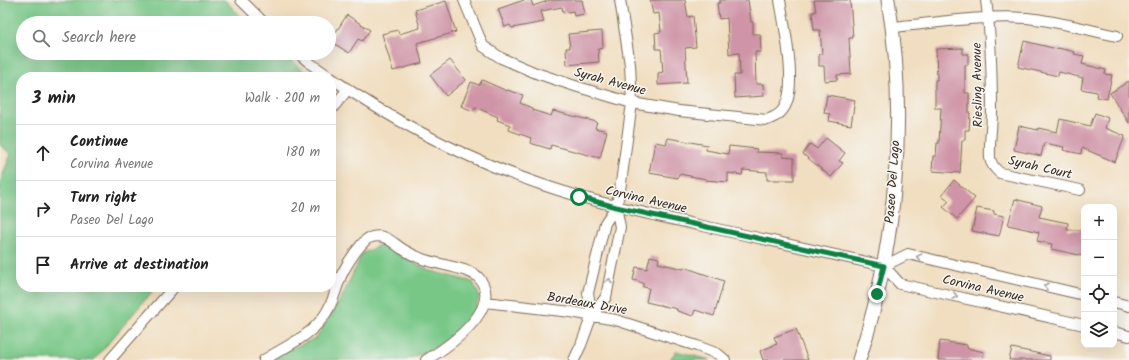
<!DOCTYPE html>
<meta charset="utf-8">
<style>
body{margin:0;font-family:Kalam,sans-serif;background:#f6f6f6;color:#222}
.controls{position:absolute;right:12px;bottom:12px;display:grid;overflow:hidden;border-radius:8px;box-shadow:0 4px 16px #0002}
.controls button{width:36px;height:36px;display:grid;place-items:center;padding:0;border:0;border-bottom:1px solid #e0e0e0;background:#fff;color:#222;font:20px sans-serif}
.stop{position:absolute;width:12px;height:12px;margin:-9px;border:3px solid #0b8043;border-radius:50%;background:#fff}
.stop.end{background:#0b8043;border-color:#fff;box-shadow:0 1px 4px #0008}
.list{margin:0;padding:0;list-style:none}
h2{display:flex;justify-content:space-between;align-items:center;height:52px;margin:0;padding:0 16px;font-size:17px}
h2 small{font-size:13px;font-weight:400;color:#767676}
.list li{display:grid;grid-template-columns:26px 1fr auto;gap:12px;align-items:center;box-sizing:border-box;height:56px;padding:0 16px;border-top:1px solid #e0e0e0}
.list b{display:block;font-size:15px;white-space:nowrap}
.list p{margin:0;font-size:13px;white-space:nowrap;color:#767676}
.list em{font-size:13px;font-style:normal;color:#767676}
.icon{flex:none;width:22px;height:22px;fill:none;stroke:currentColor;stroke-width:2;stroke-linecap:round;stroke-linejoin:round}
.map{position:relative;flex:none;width:1129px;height:360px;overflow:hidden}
.search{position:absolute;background:#fff;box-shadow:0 4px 16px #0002;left:16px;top:16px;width:320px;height:44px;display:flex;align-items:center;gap:10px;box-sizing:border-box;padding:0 14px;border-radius:22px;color:#767676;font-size:15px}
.panel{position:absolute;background:#fff;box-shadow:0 4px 16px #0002;left:16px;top:72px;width:320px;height:220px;border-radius:16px}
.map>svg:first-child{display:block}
</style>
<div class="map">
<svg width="1129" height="360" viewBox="0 0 1129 360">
<rect width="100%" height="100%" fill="#f6f6f2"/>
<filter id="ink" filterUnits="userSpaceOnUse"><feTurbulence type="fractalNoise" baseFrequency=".025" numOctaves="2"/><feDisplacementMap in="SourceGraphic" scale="8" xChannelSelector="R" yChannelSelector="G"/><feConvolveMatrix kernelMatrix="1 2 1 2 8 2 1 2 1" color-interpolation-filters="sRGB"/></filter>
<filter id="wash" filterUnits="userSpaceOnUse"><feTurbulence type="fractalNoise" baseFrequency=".012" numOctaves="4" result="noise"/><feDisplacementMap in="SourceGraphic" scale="16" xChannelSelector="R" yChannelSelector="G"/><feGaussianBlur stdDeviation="0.9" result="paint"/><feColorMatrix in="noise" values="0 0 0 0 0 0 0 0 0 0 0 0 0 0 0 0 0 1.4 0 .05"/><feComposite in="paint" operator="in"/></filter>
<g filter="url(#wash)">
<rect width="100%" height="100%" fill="#f1dec0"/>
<path fill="#78c787" stroke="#5a7852" d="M 0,0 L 225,0 L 246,23 L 23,23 L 23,53 L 282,53 L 311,77 L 21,77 L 21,287 L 156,287 L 94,360 L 0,360 L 0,182 L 11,154 L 0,145 Z
M 381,244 L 428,270 L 473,282 L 479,295 L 474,319 L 436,347 L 406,360 L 265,360 L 316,338 L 342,297 L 362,254 Z
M 676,351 L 710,360 L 670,360 Z"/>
<g id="blocks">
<path fill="#cf94a7" d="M 524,0 L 531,0 L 533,6 L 550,0 L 582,0 L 585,14 L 574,16 L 573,11 L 563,13 L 562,7 L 541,11 L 544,22 L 512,28 L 510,25 L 505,27 L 498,9 Z
M 650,0 L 685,0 L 688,17 L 693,16 L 696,47 L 685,48 L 687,83 L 658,85 L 658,73 L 663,72 L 661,49 L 656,49 L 655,33 L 661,32 L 659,13 L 653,14 Z
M 720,0 L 748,0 L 751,22 L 753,22 L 753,34 L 760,34 L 761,52 L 755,52 L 756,84 L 763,84 L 764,96 L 735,98 L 734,75 L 740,75 L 739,53 L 729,54 L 727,18 L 719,19 L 717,3 L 720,3 Z
M 814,0 L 850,0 L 853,38 L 849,38 L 851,74 L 837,75 L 837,80 L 825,81 L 824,66 L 819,66 L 819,54 L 822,54 L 820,30 L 814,30 L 812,12 L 816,12 Z
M 446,1 L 456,32 L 417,43 L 422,63 L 393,71 L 382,34 L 398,30 L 399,34 L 420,28 L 415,10 Z
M 347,15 L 370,30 L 362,41 L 358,39 L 349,53 L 330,41 Z
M 602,31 L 603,48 L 598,49 L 599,62 L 567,65 L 566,48 L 570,48 L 568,34 Z
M 1024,41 L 1057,49 L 1058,48 L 1075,52 L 1074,54 L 1084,56 L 1082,64 L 1106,70 L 1105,74 L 1112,75 L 1107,99 L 1096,97 L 1097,92 L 1081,89 L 1083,78 L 1059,72 L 1058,76 L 1018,67 Z
M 963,48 L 963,54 L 968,54 L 968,65 L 965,65 L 965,93 L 969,93 L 969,113 L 970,113 L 969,130 L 965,130 L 965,140 L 962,140 L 960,173 L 932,171 L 933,156 L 936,156 L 937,143 L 939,143 L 941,108 L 935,108 L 935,80 L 937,80 L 936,49 Z
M 450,60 L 466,80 L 446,96 L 430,75 Z
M 482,80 L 507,91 L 507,90 L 523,95 L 520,103 L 532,108 L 532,110 L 551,116 L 553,111 L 597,122 L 595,128 L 607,131 L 600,158 L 551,145 L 550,149 L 530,143 L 531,138 L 509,130 L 510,125 L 497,120 L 498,117 L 475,107 L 473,111 L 461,106 L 471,82 L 479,85 Z
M 1129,81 L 1129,123 L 1110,93 Z
M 827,95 L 855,100 L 851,125 L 829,121 L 830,114 L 824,113 Z
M 1095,113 L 1108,118 L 1105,128 L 1125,136 L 1115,162 L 1082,148 L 1081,154 L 1063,150 L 1064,147 L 1044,143 L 1041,156 L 1014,150 L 1019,126 L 1038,130 L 1038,128 L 1057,132 L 1060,119 L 1090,126 Z
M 668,138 L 707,145 L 706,150 L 728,154 L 729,146 L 757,149 L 756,152 L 783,153 L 783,157 L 794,158 L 794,180 L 767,180 L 767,172 L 743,170 L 742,175 L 728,173 L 728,182 L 706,180 L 706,179 L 679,174 L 678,178 L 649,173 L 655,142 L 666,144 Z
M 826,138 L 845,153 L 839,161 L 843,163 L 831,177 L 803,154 L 810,144 L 817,149 Z
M 954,180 L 975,198 L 957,219 L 943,207 L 949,201 L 942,195 Z
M 1015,199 L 1042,206 L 1039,217 L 1068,223 L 1067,230 L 1084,230 L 1084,256 L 1051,249 L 1052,244 L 1037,241 L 1039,232 L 1008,225 Z
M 977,208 L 994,211 L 994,214 L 1004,216 L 999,236 L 972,231 Z
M 650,256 L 659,258 L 658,263 L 684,269 L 684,267 L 724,281 L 714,316 L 695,310 L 693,316 L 677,311 L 677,309 L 646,302 L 649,288 L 643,287 L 643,283 L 633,280 L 636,267 L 647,269 Z
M 796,329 L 808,360 L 763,360 L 760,351 L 777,344 L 774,337 Z
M 940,341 L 967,345 L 967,348 L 984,352 L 982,360 L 938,360 Z
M 1012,348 L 1050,356 L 1050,360 L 1009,360 Z"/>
</g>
</g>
<g filter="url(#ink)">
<use href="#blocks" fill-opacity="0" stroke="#7b6957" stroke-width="1"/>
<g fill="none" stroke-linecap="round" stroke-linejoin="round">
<g stroke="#7b6957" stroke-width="12">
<path id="minor" d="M 241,0 L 264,23
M 464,0 L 483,46 L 501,58 L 536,73 L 578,87 L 632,103 L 679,111 L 767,120 C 774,117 780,115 784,108 C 798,87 784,25 780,0
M 986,0 C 991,37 992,74 992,111 C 992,127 989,143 990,158 C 991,165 995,169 1000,173 L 1080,190
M 893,27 C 936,23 984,15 1027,18 C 1058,21 1088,30 1117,36
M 298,53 L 311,64 L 330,77
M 331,78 C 395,122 467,159 540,184 C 592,202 645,213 698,225 C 760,238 822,252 884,266 L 900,284 L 1084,325
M 331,110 L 348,89
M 884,266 L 908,254 L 1084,295
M 485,302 L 571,312 L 616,320 L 697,346 L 718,354 L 725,360
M 1114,302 L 1129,306
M 592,315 L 588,293 L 605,223 L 616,207 L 620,190 L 632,103 L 630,65 L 620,0
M 1114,332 L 1129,336
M 110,360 L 174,287
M 264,360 C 286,346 312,336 326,313 C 334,301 336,287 342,274 C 347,264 354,253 362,244 C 364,242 366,239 369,238 C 385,232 392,243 404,250 C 409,253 415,256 420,258 C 433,264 470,268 478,277 C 506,307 448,347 426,360
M 574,360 L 581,345 L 592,315 L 606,297 L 620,227 L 616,207"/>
</g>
<g stroke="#7b6957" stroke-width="15">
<path id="tertiary" d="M 859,360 C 896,247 908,117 888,0"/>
</g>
<use href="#minor" stroke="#fff" stroke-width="10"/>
<use href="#tertiary" stroke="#fff" stroke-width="13"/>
</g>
<defs><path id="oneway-chevron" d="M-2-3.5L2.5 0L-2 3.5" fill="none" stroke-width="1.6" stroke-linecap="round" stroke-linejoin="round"/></defs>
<g stroke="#a79f9a">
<use href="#oneway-chevron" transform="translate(919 257) rotate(-167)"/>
<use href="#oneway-chevron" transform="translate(609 281) rotate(-78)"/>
<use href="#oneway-chevron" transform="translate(1046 286) rotate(-167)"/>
<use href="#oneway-chevron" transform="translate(955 296) rotate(13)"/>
</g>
</g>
<g fill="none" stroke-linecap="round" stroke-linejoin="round" filter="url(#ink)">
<path stroke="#0b8043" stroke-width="5" d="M 579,197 L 616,207 L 884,266 L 877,294"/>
</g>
<g text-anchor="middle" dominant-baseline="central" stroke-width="3" stroke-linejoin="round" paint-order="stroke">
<g font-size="13" fill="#3b2a1e" stroke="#f6f6f2">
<text transform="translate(610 82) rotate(15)">Syrah Avenue</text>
<text transform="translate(978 85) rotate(-91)">Riesling Avenue</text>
<text transform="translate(1040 168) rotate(13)">Syrah Court</text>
<text transform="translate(893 182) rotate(-86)">Paseo Del Lago</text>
<text transform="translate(646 200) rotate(13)">Corvina Avenue</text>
<text transform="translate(983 289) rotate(13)">Corvina Avenue</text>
<text transform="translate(587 304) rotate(10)">Bordeaux Drive</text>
</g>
</g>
</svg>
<div class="controls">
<button>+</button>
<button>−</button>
<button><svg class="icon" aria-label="locate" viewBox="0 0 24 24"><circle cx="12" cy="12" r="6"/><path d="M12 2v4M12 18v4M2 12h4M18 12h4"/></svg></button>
<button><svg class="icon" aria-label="layers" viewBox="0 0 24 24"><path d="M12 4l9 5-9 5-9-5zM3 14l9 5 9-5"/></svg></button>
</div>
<div class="stop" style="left:579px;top:197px"></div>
<div class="stop end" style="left:877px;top:294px"></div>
<div class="search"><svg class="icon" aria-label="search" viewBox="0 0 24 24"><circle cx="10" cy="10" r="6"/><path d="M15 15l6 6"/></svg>Search here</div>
<section class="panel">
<h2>3 min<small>Walk · 200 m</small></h2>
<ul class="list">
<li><svg class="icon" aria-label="ahead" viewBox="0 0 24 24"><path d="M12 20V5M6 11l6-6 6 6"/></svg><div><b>Continue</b><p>Corvina Avenue</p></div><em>180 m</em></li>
<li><svg class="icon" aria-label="right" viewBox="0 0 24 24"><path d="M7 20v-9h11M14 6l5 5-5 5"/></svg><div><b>Turn right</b><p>Paseo Del Lago</p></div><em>20 m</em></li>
<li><svg class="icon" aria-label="arrive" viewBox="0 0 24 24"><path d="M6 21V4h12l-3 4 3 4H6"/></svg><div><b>Arrive at destination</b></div></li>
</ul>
</section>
</div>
